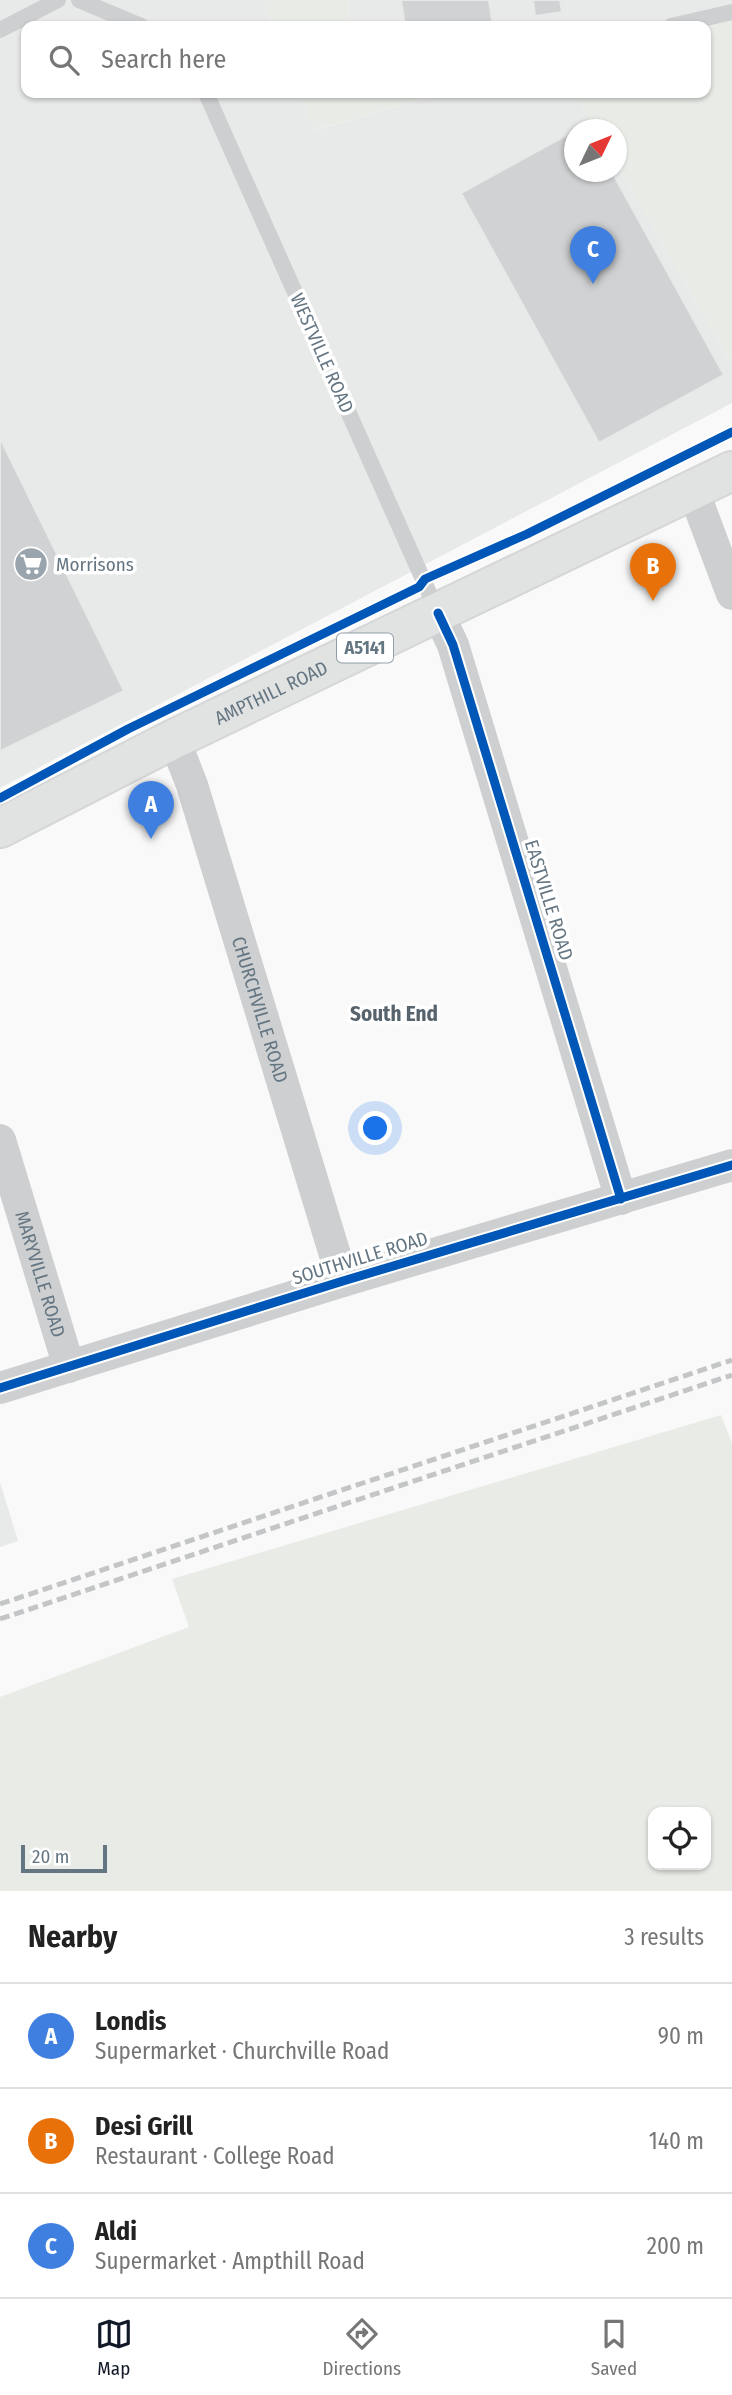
<!DOCTYPE html>
<meta charset="utf-8">
<style>
body{margin:0;font-family:"Fira Sans Condensed",sans-serif;background:#f6f6f6;color:#222}
.controls{position:absolute;right:21px;bottom:21px;display:grid;overflow:hidden;border-radius:14px;box-shadow:0 2px 5px #0004}
.controls button{width:63px;height:63px;display:grid;place-items:center;padding:0;border:0;border-bottom:2px solid #e0e0e0;background:#fff;color:#222;font:35px sans-serif}
.compass{position:absolute;left:564px;top:119px;width:63px;height:63px;border-radius:50%;background:#fff;box-shadow:0 2px 5px #0004;rotate:47deg}
.scale{position:absolute;left:21px;bottom:18px;width:86px;box-sizing:border-box;padding-left:7px;border:4px solid #657683;border-top:0;font-size:19px;line-height:24px;white-space:nowrap;color:#657683;-webkit-text-stroke:5px #fff;paint-order:stroke}
.you{position:absolute;left:376px;top:1129px;width:24px;height:24px;margin:-18px;border:5px solid #fff;border-radius:50%;background:#1a73e8;box-shadow:0 0 0 10px #1a73e833}
.badge{display:grid;place-items:center;width:46px;height:46px;border-radius:50%;background:#111827;color:#fff;font-size:23px;font-weight:700}
.pin{position:absolute;translate:-50% -58px;filter:drop-shadow(0 2px 4px #0008)}
.pin::after{content:'';position:absolute;top:37px;width:24px;height:21px;background:inherit;clip-path:polygon(0 0,100% 0,50% 100%)}
.list{margin:0;padding:0;list-style:none}
h2{display:flex;justify-content:space-between;align-items:center;height:91px;margin:0;padding:0 28px;font-size:30px}
h2 small{font-size:23px;font-weight:400;color:#767676}
.list li{display:grid;grid-template-columns:46px 1fr auto;gap:21px;align-items:center;box-sizing:border-box;height:105px;padding:0 28px;border-top:2px solid #e0e0e0}
.list b{display:block;font-size:26px;white-space:nowrap}
.list p{margin:0;font-size:23px;white-space:nowrap;color:#767676}
.list em{font-size:23px;font-style:normal;color:#767676}
.icon{flex:none;width:38px;height:38px;fill:none;stroke:currentColor;stroke-width:2;stroke-linecap:round;stroke-linejoin:round}
.map{position:relative;flex:none;width:732px;height:1891px;overflow:hidden}
.search{position:absolute;background:#fff;box-shadow:0 2px 5px #0004;left:21px;right:21px;top:21px;height:77px;display:flex;align-items:center;gap:18px;box-sizing:border-box;padding:0 24px;border-radius:14px;color:#767676;font-size:26px}
.sheet{height:406px;background:#fff}
nav{display:flex;justify-content:space-around;align-items:center;box-sizing:border-box;height:98px;border-top:2px solid #e0e0e0;background:#fff;font-size:19px;color:#767676}
nav a{display:grid;justify-items:center;gap:4px}
nav .on{color:#111827}
.map>svg:first-child{display:block}
</style>
<div class="map">
<svg width="732" height="1891" viewBox="0 0 732 1891">
<rect width="100%" height="100%" fill="#f9f9f9"/>
<path fill="#e8e9e9" d="M 0,0 L 263,0 L 273,26 L 26,26 L 26,93 L 300,93 L 316,130 L 443,93 L 574,93 L 596,129 L 574,130 L 574,172 L 616,172 L 617,165 L 732,364 L 732,403 L 0,788 Z
M 348,0 L 732,0 L 732,20 L 701,26 L 350,26 Z
M 0,1482 L 18,1541 L 0,1547 Z"/>
<path fill="#e8ebe6" fill-rule="evenodd" d="M 263,0 L 348,0 L 350,26 L 273,26 Z
M 732,20 L 732,364 L 617,165 L 616,130 L 596,129 L 574,93 L 706,93 L 706,26 L 701,26 Z
M 300,93 L 443,93 L 315,130 Z
M 721,1415 L 732,1443 L 732,1891 L 0,1891 L 0,1697 L 189,1627 L 172,1579 ZM 706,1812 L 706,1865 L 653,1865 L 653,1812 Z"/>
<path fill="#d0d2d3" stroke="#e8e8e8" stroke-width="2" d="M 401,0 L 489,0 L 493,26 L 405,26 Z
M 533,0 L 560,0 L 562,12 L 535,16 Z
M 574,131 L 574,172 L 612,172 L 724,375 L 599,443 L 461,193 Z
M 0,438 L 124,691 L 0,751 Z"/>
<g fill="none" stroke-linecap="round" stroke-linejoin="round">
<g stroke="#d5d6d7" stroke-width="42">
<g id="primary">
<path id="s3" d="M 0,828 L 174,739 L 732,471"/>
</g>
</g>
<path stroke="#cecfd0" stroke-width="16" d="M 79,0 L 141,26
M 671,26 L 732,12
M 0,30 L 58,0
M 206,93 L 438,613"/>
<g stroke="#cecfd0" stroke-width="32">
<path d="M 693,490 L 732,594"/>
<path d="M 438,613 L 453,645 L 621,1199"/>
<path id="s1" d="M 174,739 L 192,785 L 343,1281"/>
<path id="s2" d="M 0,1140 L 69,1367"/>
<path d="M 0,1388 L 343,1281 L 732,1165"/>
</g>
<use href="#primary" stroke="#e1e2e2" stroke-width="38"/>
<path stroke="#c3c5c6" stroke-width="5" stroke-dasharray="10 5" stroke-linecap="butt" d="M 0,1604 L 732,1360
M 0,1619 L 732,1375"/>
<g stroke="#fff" stroke-width="13">
<path id="cycleway" d="M 438,613 L 453,645 L 621,1199
M 0,798 L 128,729 L 419,587 L 425,579 L 527,534 L 732,432
M 0,1388 L 343,1281 L 732,1165"/>
</g>
<use href="#cycleway" stroke="#0057b8" stroke-width="9"/>
</g>
<defs>
<g id="supermarket-disc" transform="scale(1.75)"><circle r="9.5" fill="#99a4ac" stroke="#fff"/><path d="M-6-5.5h2.5l.6 2H6L4.5 2H-2.5L-4.4-4H-6ZM-1.5 3.2a1.3 1.3 0 1 0 .1 0ZM3 3.2a1.3 1.3 0 1 0 .1 0Z" fill="#fff"/></g>
</defs>
<g fill-rule="evenodd">
<use href="#supermarket-disc" x="31" y="564"/>
</g>
<g text-anchor="middle" dominant-baseline="central" stroke-width="7" stroke-linejoin="round" paint-order="stroke">
<rect fill="#fff" stroke="#939fa8" stroke-width="2" x="337" y="633.5" width="56" height="29" rx="5"/>
<g font-size="18" font-weight="bold" fill="#657683">
<text x="365" y="648">A5141</text>
</g>
<g font-size="19" fill="#657683" stroke="#fff">
<text transform="translate(322 353) rotate(66)">WESTVILLE ROAD</text>
<text stroke="none"><textPath href="#s3" startOffset="303">AMPTHILL ROAD</textPath></text>
<text transform="translate(549 900) rotate(73)">EASTVILLE ROAD</text>
<text stroke="none"><textPath href="#s1" startOffset="284">CHURCHVILLE ROAD</textPath></text>
<text transform="translate(360 1258) rotate(-17)">SOUTHVILLE ROAD</text>
<text stroke="none"><textPath href="#s2" startOffset="140">MARYVILLE ROAD</textPath></text>
</g>
<g font-size="19" fill="#657683" stroke="#fff" text-anchor="start">
<text x="56" y="564">Morrisons</text>
</g>
<g font-size="21" font-weight="bold" fill="#57646e" stroke="#fff">
<text x="394" y="1014">South End</text>
</g>
</g>
</svg>
<div class="controls">
<button><svg class="icon" aria-label="locate" viewBox="0 0 24 24"><circle cx="12" cy="12" r="6"/><path d="M12 2v4M12 18v4M2 12h4M18 12h4"/></svg></button>
</div>
<svg class="compass" viewBox="-18 -18 36 36"><path d="M0-13l5 13h-10z" fill="#e53935"/><path d="M0 13l5-13h-10z" fill="#767676"/></svg>
<div class="scale">20 m</div>
<div class="you"></div>
<div class="pin badge" style="left:151px;top:839px;background:#3f7fe0">A</div>
<div class="pin badge" style="left:653px;top:601px;background:#e8710a">B</div>
<div class="pin badge" style="left:593px;top:284px;background:#3f7fe0">C</div>
<div class="search"><svg class="icon" aria-label="search" viewBox="0 0 24 24"><circle cx="10" cy="10" r="6"/><path d="M15 15l6 6"/></svg>Search here</div>
</div>
<section class="sheet">
<h2>Nearby<small>3 results</small></h2>
<ul class="list">
<li><span class="badge" style="background:#3f7fe0">A</span><div><b>Londis</b><p>Supermarket · Churchville Road</p></div><em>90 m</em></li>
<li><span class="badge" style="background:#e8710a">B</span><div><b>Desi Grill</b><p>Restaurant · College Road</p></div><em>140 m</em></li>
<li><span class="badge" style="background:#3f7fe0">C</span><div><b>Aldi</b><p>Supermarket · Ampthill Road</p></div><em>200 m</em></li>
</ul>
</section>
<nav>
<a class="on"><svg class="icon" aria-label="map" viewBox="0 0 24 24"><path d="M3 6l6-2 6 2 6-2v14l-6 2-6-2-6 2zM9 4v14M15 6v14"/></svg>Map</a>
<a><svg class="icon" aria-label="directions" viewBox="0 0 24 24"><path d="M12 3l9 9-9 9-9-9zM9 14v-3h6M13 9l2 2-2 2"/></svg>Directions</a>
<a><svg class="icon" aria-label="saved" viewBox="0 0 24 24"><path d="M7 4h10v16l-5-4-5 4z"/></svg>Saved</a>
</nav>
